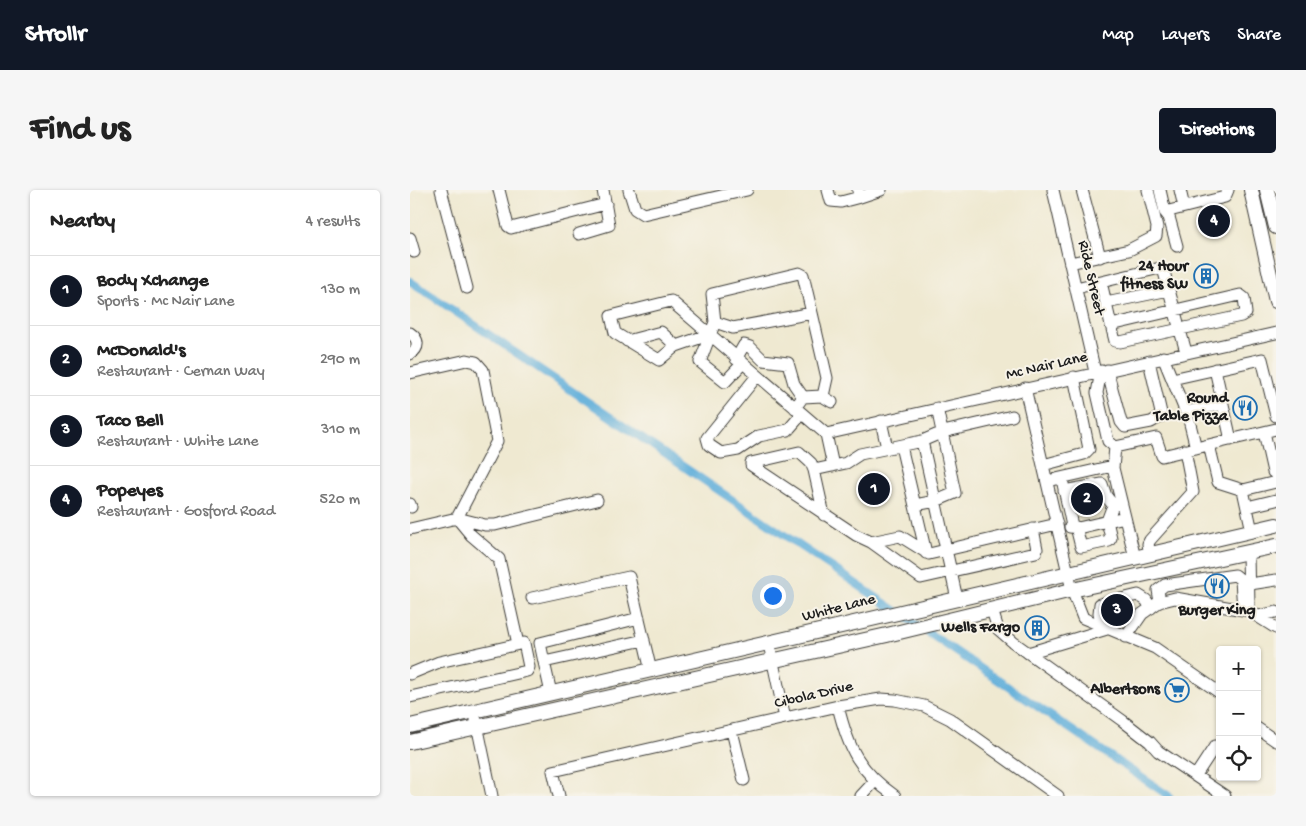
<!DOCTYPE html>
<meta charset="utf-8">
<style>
body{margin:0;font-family:"Gochi Hand",sans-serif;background:#f6f6f6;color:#222}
.controls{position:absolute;right:15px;bottom:15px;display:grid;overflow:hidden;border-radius:5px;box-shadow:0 1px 4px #0004}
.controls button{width:45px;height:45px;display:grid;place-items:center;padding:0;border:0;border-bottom:1px solid #e0e0e0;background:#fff;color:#222;font:25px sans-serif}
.you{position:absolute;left:362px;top:405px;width:18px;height:18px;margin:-12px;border:4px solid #fff;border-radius:50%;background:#1a73e8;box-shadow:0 0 0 8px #1a73e833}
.badge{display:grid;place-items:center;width:32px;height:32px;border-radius:50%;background:#111827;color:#fff;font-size:16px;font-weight:700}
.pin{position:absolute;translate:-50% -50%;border:2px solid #fff;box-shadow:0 1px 5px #0006}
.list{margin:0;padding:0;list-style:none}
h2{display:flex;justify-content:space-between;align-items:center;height:65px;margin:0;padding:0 20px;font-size:21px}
h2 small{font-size:16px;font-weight:400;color:#767676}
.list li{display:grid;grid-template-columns:32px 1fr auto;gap:15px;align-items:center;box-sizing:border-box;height:70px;padding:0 20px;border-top:1px solid #e0e0e0}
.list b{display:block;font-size:19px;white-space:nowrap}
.list p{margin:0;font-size:16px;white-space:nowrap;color:#767676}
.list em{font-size:16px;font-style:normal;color:#767676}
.icon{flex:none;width:28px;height:28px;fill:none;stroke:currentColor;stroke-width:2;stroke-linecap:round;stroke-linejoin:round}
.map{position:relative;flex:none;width:866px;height:606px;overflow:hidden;border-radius:5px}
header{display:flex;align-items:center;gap:30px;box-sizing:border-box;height:70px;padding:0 25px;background:#111827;color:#fff}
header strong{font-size:24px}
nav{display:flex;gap:28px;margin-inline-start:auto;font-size:18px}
.intro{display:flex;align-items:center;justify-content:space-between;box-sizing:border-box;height:120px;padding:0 30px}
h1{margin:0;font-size:35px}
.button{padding:12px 22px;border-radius:5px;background:#111827;color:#fff;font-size:18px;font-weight:700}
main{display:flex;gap:30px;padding:0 30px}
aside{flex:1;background:#fff;border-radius:5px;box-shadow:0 1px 4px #0004}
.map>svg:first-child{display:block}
</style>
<header>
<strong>Strollr</strong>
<nav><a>Map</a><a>Layers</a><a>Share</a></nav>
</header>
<div class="intro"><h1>Find us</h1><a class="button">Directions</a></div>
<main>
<aside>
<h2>Nearby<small>4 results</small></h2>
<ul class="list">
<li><span class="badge">1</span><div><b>Body Xchange</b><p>Sports · Mc Nair Lane</p></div><em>130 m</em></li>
<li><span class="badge">2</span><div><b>McDonald's</b><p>Restaurant · Cernan Way</p></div><em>290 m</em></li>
<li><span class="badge">3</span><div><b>Taco Bell</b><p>Restaurant · White Lane</p></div><em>310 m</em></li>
<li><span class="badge">4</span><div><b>Popeyes</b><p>Restaurant · Gosford Road</p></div><em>520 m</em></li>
</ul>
</aside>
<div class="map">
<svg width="866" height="606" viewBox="0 0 866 606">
<rect width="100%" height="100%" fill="#f7f3e8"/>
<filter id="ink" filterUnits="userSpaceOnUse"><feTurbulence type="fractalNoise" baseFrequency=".02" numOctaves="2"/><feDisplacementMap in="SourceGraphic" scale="10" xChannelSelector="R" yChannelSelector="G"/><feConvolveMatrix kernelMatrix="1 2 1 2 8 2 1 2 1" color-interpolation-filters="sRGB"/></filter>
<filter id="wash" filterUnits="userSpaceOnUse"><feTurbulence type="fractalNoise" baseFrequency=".0096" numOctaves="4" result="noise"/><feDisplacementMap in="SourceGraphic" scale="20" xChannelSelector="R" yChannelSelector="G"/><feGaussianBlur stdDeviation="1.12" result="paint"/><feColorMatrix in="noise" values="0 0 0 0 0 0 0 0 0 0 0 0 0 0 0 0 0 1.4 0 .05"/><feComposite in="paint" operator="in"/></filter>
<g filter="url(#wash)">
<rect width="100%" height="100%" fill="#efe9d1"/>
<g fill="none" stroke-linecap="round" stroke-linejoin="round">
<path stroke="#60afda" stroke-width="8" d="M 0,91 L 759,606"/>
</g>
</g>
<g filter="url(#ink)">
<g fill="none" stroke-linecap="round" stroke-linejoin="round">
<g stroke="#3c3b37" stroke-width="13">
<path id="minor" d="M 31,0 L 57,98
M 89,0 L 98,36 L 101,38 L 196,14
M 219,0 L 225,19 L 233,24 L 337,0
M 418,0 L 421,11 L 431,12 L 450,7
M 643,0 L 685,182
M 672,0 L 690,67
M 750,0 L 755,22 L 815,7 L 818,0
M 770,0 L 774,17
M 448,1 L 450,7 L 471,0
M 755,22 L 759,27 L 767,56
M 169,44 L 199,35 L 193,0
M 0,48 L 4,62
M 660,73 L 719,60 L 746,46 L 747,37 L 738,0
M 691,92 L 701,135
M 666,98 L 750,78 L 754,82 L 776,162
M 830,105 L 834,108 L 836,123 L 831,126 L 710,152 L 705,151 L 701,135 Z
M 696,113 L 759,100
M 402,123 L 417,188 L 413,206
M 305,132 L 323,138 L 402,123 L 393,85 L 389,83 L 302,104 L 305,132 L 290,172 L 315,192 L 332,174
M 0,143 C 9,149 10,158 0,164
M 298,145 L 266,156 L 249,170 L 205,143 L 201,126 L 261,111 L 416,244 L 423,276
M 217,151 L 251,142 L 266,156
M 753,167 L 762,189 L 852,169 L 866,226
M 326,169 L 334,155 L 340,157 L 353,170 L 378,173 L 384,194 L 393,207 L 385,218
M 805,179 L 821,250
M 697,180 L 711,232 L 715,237 L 741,232 L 750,227 L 751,223 L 739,171
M 691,181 L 687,203 L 698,251 L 705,257 L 746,248 L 752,266 L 866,239
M 0,183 L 57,170 L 66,172 L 73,180 L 87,251 L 47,328
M 347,186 L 297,248 L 299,255 L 311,263 L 328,260 L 349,246 L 378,240 L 392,224
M 762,189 L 779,230 L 786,258
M 615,198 L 662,400 L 673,428 L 745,458 L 810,503
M 393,207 L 412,206 L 422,212
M 776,222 L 813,214
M 602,226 L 533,242 L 512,251 L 450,264 L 436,273 L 404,280 L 401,273 L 389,262 L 341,273 L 341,275 L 446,345 L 461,352 L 511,388 L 626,362 L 627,359 L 623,339
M 471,231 L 477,258
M 854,242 L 863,282 L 866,281
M 416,244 L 866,143
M 512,251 L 547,409
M 799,255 L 808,292 L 833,300
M 491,256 L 516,363
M 705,257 L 703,278 L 725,368
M 633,275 L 674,264 L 679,259 L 664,187
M 404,280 L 414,325
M 637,291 L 703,276
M 653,294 L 662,336
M 654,301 L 692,294 L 696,306 L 703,315 L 697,331 L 701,348 L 699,351 L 671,357 L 666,337
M 0,314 L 1,317
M 505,315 L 526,311 L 545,303 L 527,218
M 837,317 L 866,310
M 47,328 L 61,345 L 89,369 L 108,454
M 660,337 L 668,338 L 715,327
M 0,339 L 47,328 L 75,335 L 85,335 L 187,310
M 842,341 L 833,300 L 866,292
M 461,352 L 490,346 L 519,364 L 647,334
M 838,362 L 839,418
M 740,365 L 738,354 L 740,350 L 783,302 L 775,260
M 840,394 L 866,390
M 122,408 L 219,387 L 241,481
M 750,412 L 748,400 L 755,395 L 825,385 L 831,390 L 833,420
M 582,420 L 588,439 L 603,452 L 713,531 L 740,552 L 748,561 L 815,606
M 848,426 L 866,422
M 229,428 L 130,453 L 134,472 L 234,450
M 693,438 L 689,423 L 690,414 L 728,405 L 736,410 L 741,418
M 716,447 L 732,424 L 749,412 L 765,408 L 839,421 L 866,438
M 359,454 L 375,528
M 618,463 L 697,439
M 134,472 L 141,503
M 0,484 L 29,472 L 114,453 L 119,477 L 117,481 L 0,507
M 428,516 C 438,558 449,581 485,606
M 66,530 L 82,606
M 847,538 L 866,551
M 322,541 L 334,590
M 786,585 L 805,556
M 149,606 L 143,581 L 428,516 L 471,509 L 485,510 L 514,516 L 540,529 L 648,606
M 451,606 L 465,591"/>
</g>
<g stroke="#3c3b37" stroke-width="16">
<path id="major" d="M 841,0 L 866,111
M 857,0 L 866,37
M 0,536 L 866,335
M 0,552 L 477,445 L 662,400 L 866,356"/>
</g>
<use href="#minor" stroke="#fff" stroke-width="11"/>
<use href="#major" stroke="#fff" stroke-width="14"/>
</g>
</g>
<defs>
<g id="building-ring" transform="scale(1.25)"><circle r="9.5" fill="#f7f3e8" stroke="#1f6fb2" stroke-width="1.5"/><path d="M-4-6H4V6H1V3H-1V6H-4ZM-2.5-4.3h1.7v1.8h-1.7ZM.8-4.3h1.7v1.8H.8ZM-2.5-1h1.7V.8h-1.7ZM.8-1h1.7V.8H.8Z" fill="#1f6fb2"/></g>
<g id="restaurant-ring" transform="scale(1.25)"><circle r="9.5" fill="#f7f3e8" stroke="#1f6fb2" stroke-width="1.5"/><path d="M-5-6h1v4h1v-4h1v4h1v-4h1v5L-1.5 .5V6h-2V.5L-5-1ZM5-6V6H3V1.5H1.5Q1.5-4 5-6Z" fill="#1f6fb2"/></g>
<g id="supermarket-ring" transform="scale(1.25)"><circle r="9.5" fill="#f7f3e8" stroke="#1f6fb2" stroke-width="1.5"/><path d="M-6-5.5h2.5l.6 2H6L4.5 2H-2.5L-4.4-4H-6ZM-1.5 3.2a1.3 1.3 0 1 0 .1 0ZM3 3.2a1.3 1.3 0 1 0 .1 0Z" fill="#1f6fb2"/></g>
</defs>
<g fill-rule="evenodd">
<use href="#building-ring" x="796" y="86"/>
<use href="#restaurant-ring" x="835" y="218"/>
<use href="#restaurant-ring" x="807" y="396"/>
<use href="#building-ring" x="627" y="438"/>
<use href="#supermarket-ring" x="767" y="500"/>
</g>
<g text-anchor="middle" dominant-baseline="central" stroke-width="4" stroke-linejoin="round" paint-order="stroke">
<g font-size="16" font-weight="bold" fill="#1c1c1c" stroke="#f7f3e8" text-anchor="end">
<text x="778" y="77">24 Hour<tspan x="778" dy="18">fitness SW</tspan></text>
<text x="818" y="209">Round<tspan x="818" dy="18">Table Pizza</tspan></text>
<text x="807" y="421" text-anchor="middle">Burger King</text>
<text x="610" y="438">Wells Fargo</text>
<text x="750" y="500">Albertsons</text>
</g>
<g font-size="16" fill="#1c1c1c" stroke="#f7f3e8">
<text transform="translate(680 88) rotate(77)">Ride Street</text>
<text transform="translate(637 177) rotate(-13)">Mc Nair Lane</text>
<text transform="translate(429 419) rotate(-14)">White Lane</text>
<text transform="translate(404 506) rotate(-13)">Cibola Drive</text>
</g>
</g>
</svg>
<div class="controls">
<button>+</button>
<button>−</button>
<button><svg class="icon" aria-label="locate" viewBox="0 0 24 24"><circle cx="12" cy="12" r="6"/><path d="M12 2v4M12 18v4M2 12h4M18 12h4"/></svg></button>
</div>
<div class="you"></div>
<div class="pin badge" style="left:464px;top:299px">1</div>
<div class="pin badge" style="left:677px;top:309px">2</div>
<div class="pin badge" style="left:707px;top:420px">3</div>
<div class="pin badge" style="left:804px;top:31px">4</div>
</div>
</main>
